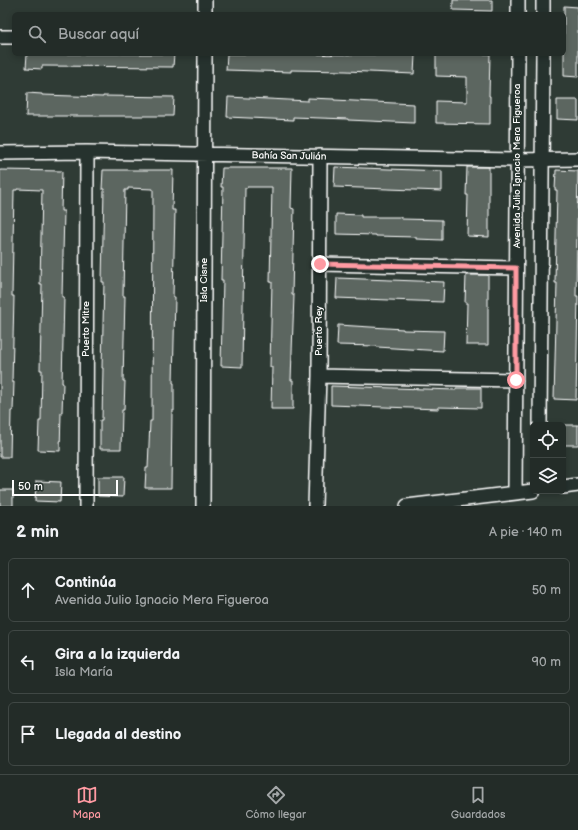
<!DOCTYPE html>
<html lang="es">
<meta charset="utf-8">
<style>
body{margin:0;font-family:"Balsamiq Sans",sans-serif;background:#2f3834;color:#f1f3f6}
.controls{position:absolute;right:12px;bottom:12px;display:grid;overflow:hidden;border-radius:6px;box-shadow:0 2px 6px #0003}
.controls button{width:36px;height:36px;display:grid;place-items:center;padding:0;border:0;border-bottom:1px solid #404845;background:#232c28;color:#f1f3f6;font:20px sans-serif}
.scale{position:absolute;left:12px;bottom:10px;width:106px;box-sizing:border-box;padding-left:4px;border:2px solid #fff;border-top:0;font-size:11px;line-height:14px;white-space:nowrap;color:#fff;-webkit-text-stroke:3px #26332d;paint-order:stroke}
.stop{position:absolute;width:12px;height:12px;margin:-9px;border:3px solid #ff9aa2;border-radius:50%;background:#fff}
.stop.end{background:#ff9aa2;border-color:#fff;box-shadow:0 1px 4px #0008}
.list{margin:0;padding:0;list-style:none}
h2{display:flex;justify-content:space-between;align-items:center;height:52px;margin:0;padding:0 16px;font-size:17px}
h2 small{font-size:13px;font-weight:400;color:#a3a7a8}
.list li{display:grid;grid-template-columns:26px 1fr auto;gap:12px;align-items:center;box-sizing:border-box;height:64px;margin:0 8px 8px;padding:0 8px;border:1px solid #404845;border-radius:6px}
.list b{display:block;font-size:15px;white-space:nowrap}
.list p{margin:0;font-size:13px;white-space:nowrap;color:#a3a7a8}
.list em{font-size:13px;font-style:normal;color:#a3a7a8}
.icon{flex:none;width:22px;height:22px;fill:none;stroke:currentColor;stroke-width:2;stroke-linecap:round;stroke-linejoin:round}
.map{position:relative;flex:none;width:578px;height:506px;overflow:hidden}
.search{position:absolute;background:#232c28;box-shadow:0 2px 6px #0003;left:12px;right:12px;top:12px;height:44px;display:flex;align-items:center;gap:10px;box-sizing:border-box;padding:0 14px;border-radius:6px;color:#a3a7a8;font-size:15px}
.sheet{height:268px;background:#232c28}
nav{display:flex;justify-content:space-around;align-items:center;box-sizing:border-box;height:56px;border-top:1px solid #404845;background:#232c28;font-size:11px;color:#a3a7a8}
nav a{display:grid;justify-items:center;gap:2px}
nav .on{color:#ff9aa2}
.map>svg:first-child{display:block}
</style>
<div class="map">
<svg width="578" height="506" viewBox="0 0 578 506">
<rect width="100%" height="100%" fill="#2f3b35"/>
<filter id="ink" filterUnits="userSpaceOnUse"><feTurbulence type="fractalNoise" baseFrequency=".025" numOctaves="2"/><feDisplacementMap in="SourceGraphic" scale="8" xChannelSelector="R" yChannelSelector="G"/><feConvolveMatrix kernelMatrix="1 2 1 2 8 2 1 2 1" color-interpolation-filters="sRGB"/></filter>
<g filter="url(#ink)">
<path fill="#5b6661" stroke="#fff" d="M 453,0 L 492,0 L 492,11 L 453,10 Z
M 564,6 L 578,7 L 578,77 L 564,76 Z
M 27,54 L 174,54 L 173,67 L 42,66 L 42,69 L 26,68 Z
M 227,54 L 415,55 L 414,74 L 346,71 L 291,70 L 291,72 L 226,70 Z
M 436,54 L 490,54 L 489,96 L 490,96 L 490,124 L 436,123 L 436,101 L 467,102 L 467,77 L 436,76 Z
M 27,93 L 42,94 L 42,95 L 103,97 L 103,96 L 174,97 L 173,116 L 26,116 Z
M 228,97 L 308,101 L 308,98 L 334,99 L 334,100 L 414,104 L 414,123 L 348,120 L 348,119 L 293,117 L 293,120 L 227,117 Z
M 557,100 L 578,100 L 578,120 L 557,119 Z
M 335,167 L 442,171 L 442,191 L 334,187 Z
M 467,167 L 489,167 L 489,237 L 467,236 L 468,195 L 466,195 Z
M 222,168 L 292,168 L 291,208 L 294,209 L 292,295 L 294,295 L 291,380 L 293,380 L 293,409 L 271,409 L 272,367 L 270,367 L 272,282 L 270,282 L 272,187 L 247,187 L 247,188 L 245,188 L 242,367 L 221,366 L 223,280 L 221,280 L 223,187 L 221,187 Z
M 0,170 L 62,171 L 61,211 L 64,211 L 62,297 L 64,297 L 62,383 L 63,383 L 62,412 L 61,412 L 60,451 L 38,450 L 39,421 L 41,421 L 42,370 L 40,370 L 42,284 L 40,284 L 42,190 L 17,189 L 17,190 L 14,190 L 12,296 L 14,296 L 12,382 L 14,382 L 13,411 L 11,411 L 10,457 L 0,457 Z
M 103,170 L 173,170 L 172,210 L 175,210 L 173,297 L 175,297 L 173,383 L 174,383 L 174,411 L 172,411 L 171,488 L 145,488 L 146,468 L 148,468 L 150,421 L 152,421 L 153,189 L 128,188 L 128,190 L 125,190 L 123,296 L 125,296 L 123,381 L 125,381 L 124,410 L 122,410 L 121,449 L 100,449 L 100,420 L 102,420 L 103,368 L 102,368 L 104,282 L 102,282 L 104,189 L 102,189 Z
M 556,170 L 578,171 L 576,296 L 578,296 L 576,400 L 554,399 L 557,283 L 555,283 L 557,190 L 555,190 Z
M 336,214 L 361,215 L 361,217 L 401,217 L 401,219 L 442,220 L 442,240 L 416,239 L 416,237 L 376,236 L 376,235 L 336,234 Z
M 466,275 L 488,275 L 488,345 L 466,345 L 467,303 L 465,303 Z
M 337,278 L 444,282 L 443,302 L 336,298 Z
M 338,325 L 403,329 L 403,330 L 444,331 L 443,351 L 377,347 L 377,346 L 337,345 Z
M 331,386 L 456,390 L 456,388 L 481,388 L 481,408 L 438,407 L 438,409 L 331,405 Z
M 563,425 L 578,425 L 578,445 L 563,445 Z
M 98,477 L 124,477 L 123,497 L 98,496 Z
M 36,481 L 61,482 L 60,502 L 35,501 Z
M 0,490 L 13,490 L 13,506 L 0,506 Z"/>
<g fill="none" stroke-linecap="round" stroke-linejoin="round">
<g stroke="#fff" stroke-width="16">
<path id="minor" d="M 205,14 L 205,0
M 518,14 L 518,0
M 543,14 L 543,0
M 0,37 L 14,37
M 0,153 L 87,152 L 516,160 L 578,159
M 320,264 L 516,268
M 319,376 L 516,380
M 540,425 L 543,54
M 563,487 L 578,485
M 515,493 L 518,54
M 86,506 L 87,152
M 203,506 L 205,54
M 315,506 L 319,376 L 320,156
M 407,506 L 533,491"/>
</g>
<use href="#minor" stroke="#26332d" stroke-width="13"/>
</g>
</g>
<g fill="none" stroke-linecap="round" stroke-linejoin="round" filter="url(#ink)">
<path stroke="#ff9aa2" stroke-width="5" d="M 320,264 L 516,268 L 516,380"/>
</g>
<g text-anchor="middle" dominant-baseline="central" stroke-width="3" stroke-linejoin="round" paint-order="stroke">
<g font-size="10" fill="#fff" stroke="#26332d">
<text transform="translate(289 156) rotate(1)">Bahía San Julián</text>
<text transform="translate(517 166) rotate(-90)">Avenida Julio Ignacio Mera Figueroa</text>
<text transform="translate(204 280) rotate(-90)">Isla Cisne</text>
<text transform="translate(86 329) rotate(-90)">Puerto Mitre</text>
<text transform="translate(319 331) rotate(-90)">Puerto Rey</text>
</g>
</g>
</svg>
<div class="controls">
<button><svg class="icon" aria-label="locate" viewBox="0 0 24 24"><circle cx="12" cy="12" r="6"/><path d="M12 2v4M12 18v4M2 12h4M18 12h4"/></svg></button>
<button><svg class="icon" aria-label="layers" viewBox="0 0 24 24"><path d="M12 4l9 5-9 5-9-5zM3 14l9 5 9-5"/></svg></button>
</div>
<div class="scale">50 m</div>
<div class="stop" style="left:516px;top:380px"></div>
<div class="stop end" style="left:320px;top:264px"></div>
<div class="search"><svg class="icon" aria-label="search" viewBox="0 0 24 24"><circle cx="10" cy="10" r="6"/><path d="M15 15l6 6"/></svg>Buscar aquí</div>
</div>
<section class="sheet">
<h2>2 min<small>A pie · 140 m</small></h2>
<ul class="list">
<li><svg class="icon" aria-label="ahead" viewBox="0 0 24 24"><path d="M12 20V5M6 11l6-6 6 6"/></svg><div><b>Continúa</b><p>Avenida Julio Ignacio Mera Figueroa</p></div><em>50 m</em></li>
<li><svg class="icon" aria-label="left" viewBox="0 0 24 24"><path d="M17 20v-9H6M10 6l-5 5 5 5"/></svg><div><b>Gira a la izquierda</b><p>Isla María</p></div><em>90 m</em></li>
<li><svg class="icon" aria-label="arrive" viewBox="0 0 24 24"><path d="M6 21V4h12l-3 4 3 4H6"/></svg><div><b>Llegada al destino</b></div></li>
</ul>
</section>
<nav>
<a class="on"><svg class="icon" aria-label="map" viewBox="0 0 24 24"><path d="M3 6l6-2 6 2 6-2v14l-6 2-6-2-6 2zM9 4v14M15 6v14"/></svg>Mapa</a>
<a><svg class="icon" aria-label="directions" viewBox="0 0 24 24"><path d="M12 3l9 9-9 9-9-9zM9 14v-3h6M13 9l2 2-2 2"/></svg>Cómo llegar</a>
<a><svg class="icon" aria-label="saved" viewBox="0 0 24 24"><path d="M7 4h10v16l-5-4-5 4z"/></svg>Guardados</a>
</nav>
